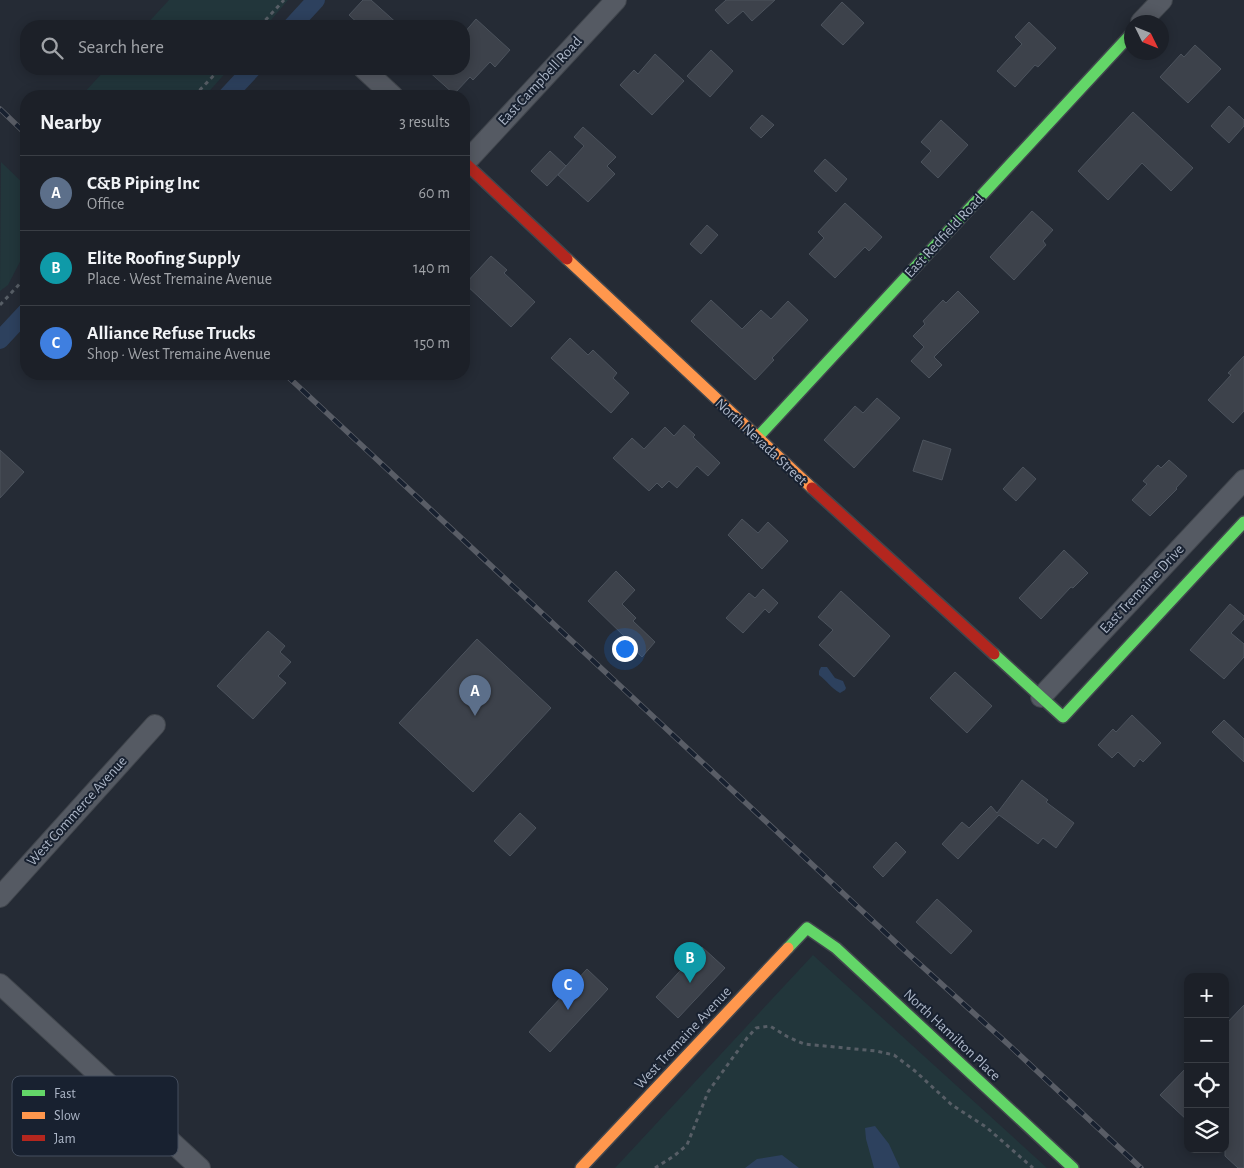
<!DOCTYPE html>
<meta charset="utf-8">
<style>
body{margin:0;font-family:"Alegreya Sans",sans-serif;background:#252830;color:#f1f3f6}
.controls{position:absolute;right:15px;bottom:15px;display:grid;overflow:hidden;border-radius:10px;box-shadow:0 2px 12px #0003}
.controls button{width:45px;height:45px;display:grid;place-items:center;padding:0;border:0;border-bottom:1px solid #3a3e45;background:#1c2028;color:#f1f3f6;font:25px sans-serif}
.compass{position:absolute;left:1124px;top:15px;width:45px;height:45px;border-radius:50%;background:#1c2028;box-shadow:0 2px 12px #0003;rotate:133deg}
.you{position:absolute;left:624px;top:648px;width:18px;height:18px;margin:-12px;border:4px solid #fff;border-radius:50%;background:#1a73e8;box-shadow:0 0 0 8px #1a73e833}
.badge{display:grid;place-items:center;width:32px;height:32px;border-radius:50%;background:#7d8695;color:#fff;font-size:16px;font-weight:700}
.pin{position:absolute;translate:-50% -41px;filter:drop-shadow(0 1px 2px #0008)}
.pin::after{content:'';position:absolute;top:26px;width:18px;height:15px;background:inherit;clip-path:polygon(0 0,100% 0,50% 100%)}
.list{margin:0;padding:0;list-style:none}
h2{display:flex;justify-content:space-between;align-items:center;height:65px;margin:0;padding:0 20px;font-size:21px}
h2 small{font-size:16px;font-weight:400;color:#a0a3a8}
.list li{display:grid;grid-template-columns:32px 1fr auto;gap:15px;align-items:center;box-sizing:border-box;height:75px;padding:0 20px;border-top:1px solid #3a3e45}
.list b{display:block;font-size:19px;white-space:nowrap}
.list p{margin:0;font-size:16px;white-space:nowrap;color:#a0a3a8}
.list em{font-size:16px;font-style:normal;color:#a0a3a8}
.icon{flex:none;width:28px;height:28px;fill:none;stroke:currentColor;stroke-width:2;stroke-linecap:round;stroke-linejoin:round}
.map{position:relative;flex:none;width:1244px;height:1168px;overflow:hidden}
.search{position:absolute;background:#1c2028;box-shadow:0 2px 12px #0003;left:20px;top:20px;width:450px;height:55px;display:flex;align-items:center;gap:12px;box-sizing:border-box;padding:0 18px;border-radius:20px;color:#a0a3a8;font-size:19px}
.panel{position:absolute;background:#1c2028;box-shadow:0 2px 12px #0003;left:20px;top:90px;width:450px;height:290px;border-radius:20px}
.map>svg:first-child{display:block}
</style>
<div class="map">
<svg width="1244" height="1168" viewBox="0 0 1244 1168">
<rect width="100%" height="100%" fill="#252b35"/>
<path fill="#22363b" d="M 169,0 L 288,0 L 266,26 L 145,26 Z
M 106,69 L 229,69 L 205,96 L 81,96 Z
M 1,162 L 26,186 L 26,233 L 24,254 L 8,285 L 0,291 Z
M 813,955 L 1047,1168 L 615,1168 Z"/>
<path fill="#2d415e" d="M 821,667 L 827,667 L 835,678 L 843,681 L 846,688 L 845,690 L 840,693 C 831,688 826,680 819,675 L 819,671 Z
M 875,1126 L 889,1144 L 900,1168 L 874,1168 L 866,1139 L 865,1128 Z
M 782,1155 L 799,1168 L 745,1168 L 757,1159 Z"/>
<g fill="none" stroke-linecap="round" stroke-linejoin="round">
<path stroke="#2d415e" stroke-width="18" d="M 292,26 L 316,0
M 227,96 L 252,69
M 0,340 L 26,312"/>
</g>
<path fill="#3d424b" stroke="#4c535d" d="M 363,0 L 371,0 L 400,26 L 361,26 L 349,15 Z
M 726,0 L 775,0 L 752,21 L 743,11 L 728,24 L 715,10 Z
M 842,2 L 864,23 L 843,45 L 821,25 Z
M 476,19 L 510,50 L 495,67 L 490,62 L 473,80 L 470,77 L 454,94 L 426,69 L 464,69 L 464,33 Z
M 1029,22 L 1056,48 L 1038,67 L 1035,65 L 1015,87 L 997,71 L 1022,44 L 1015,37 Z
M 1195,45 L 1221,69 L 1188,103 L 1160,77 L 1181,54 L 1184,57 Z
M 711,50 L 733,71 L 710,97 L 687,76 Z
M 655,54 L 684,81 L 652,115 L 620,85 L 634,70 L 638,74 Z
M 1229,106 L 1244,120 L 1244,126 L 1229,143 L 1211,126 Z
M 1133,112 L 1193,168 L 1171,191 L 1142,163 L 1108,200 L 1078,171 Z
M 762,115 L 774,125 L 761,138 L 750,128 Z
M 941,120 L 968,145 L 938,178 L 921,162 L 931,151 L 921,142 Z
M 583,127 L 616,157 L 607,166 L 615,174 L 588,202 L 558,175 L 584,146 L 574,137 Z
M 550,151 L 566,166 L 547,186 L 531,171 Z
M 825,159 L 847,179 L 836,192 L 814,171 Z
M 845,203 L 882,237 L 869,251 L 865,247 L 835,278 L 809,254 L 824,238 L 818,232 Z
M 1032,211 L 1053,230 L 1043,241 L 1046,245 L 1014,280 L 990,257 Z
M 707,225 L 718,235 L 701,254 L 690,244 Z
M 491,256 L 507,270 L 504,273 L 535,302 L 511,327 L 465,284 Z
M 958,291 L 979,312 L 934,357 L 942,365 L 929,378 L 911,361 L 924,347 L 913,336 L 925,324 L 923,321 L 943,300 L 946,303 Z
M 711,300 L 742,329 L 761,310 L 771,319 L 788,301 L 808,320 L 772,358 L 774,360 L 755,380 L 691,321 Z
M 570,338 L 588,355 L 593,350 L 617,373 L 613,378 L 629,393 L 611,413 L 551,358 Z
M 1244,356 L 1244,411 L 1233,423 L 1208,400 L 1231,375 L 1228,373 Z
M 877,398 L 900,418 L 854,468 L 824,440 L 855,406 L 863,413 Z
M 684,425 L 695,435 L 693,437 L 720,463 L 708,476 L 697,466 L 677,488 L 669,481 L 662,488 L 657,483 L 649,491 L 613,458 L 632,438 L 644,449 L 665,427 L 674,436 Z
M 923,440 L 951,449 L 942,480 L 913,471 Z
M 0,450 L 24,472 L 0,498 Z
M 1169,460 L 1187,476 L 1176,488 L 1177,489 L 1150,516 L 1132,500 L 1147,484 L 1143,481 L 1158,465 L 1161,468 Z
M 1023,467 L 1036,479 L 1016,501 L 1003,489 Z
M 742,519 L 758,533 L 768,522 L 788,541 L 762,569 L 728,535 Z
M 1064,550 L 1088,573 L 1073,588 L 1071,587 L 1041,619 L 1019,598 Z
M 616,571 L 635,590 L 622,604 L 636,618 L 633,621 L 655,642 L 642,657 L 625,641 L 627,639 L 588,601 Z
M 763,589 L 778,603 L 769,613 L 765,609 L 743,633 L 726,618 L 749,593 L 755,598 Z
M 841,591 L 890,636 L 854,677 L 819,645 L 833,630 L 818,617 Z
M 1230,604 L 1244,616 L 1244,619 L 1231,633 L 1244,644 L 1244,657 L 1224,679 L 1190,650 Z
M 268,631 L 285,646 L 280,652 L 291,662 L 278,676 L 286,683 L 253,719 L 217,686 Z
M 477,639 L 551,708 L 473,792 L 399,723 Z
M 955,672 L 992,706 L 967,733 L 930,698 Z
M 1132,715 L 1161,743 L 1143,762 L 1140,759 L 1134,767 L 1118,752 L 1112,758 L 1098,745 L 1113,729 L 1116,732 Z
M 1224,720 L 1244,739 L 1244,762 L 1212,732 Z
M 1022,780 L 1048,800 L 1046,802 L 1074,823 L 1056,848 L 1043,838 L 1038,844 L 999,815 L 958,859 L 942,844 L 962,822 L 969,828 L 991,806 L 997,813 Z
M 520,813 L 536,828 L 510,856 L 494,841 Z
M 896,842 L 906,852 L 883,877 L 873,867 Z
M 937,899 L 972,931 L 951,954 L 916,922 Z
M 702,947 L 725,968 L 678,1018 L 656,997 Z
M 587,969 L 608,989 L 550,1052 L 529,1032 Z
M 1244,1005 L 1244,1168 L 1238,1168 L 1225,1156 L 1225,1025 Z
M 1188,1066 L 1188,1121 L 1160,1095 Z"/>
<g fill="none" stroke-linecap="round" stroke-linejoin="round">
<g stroke="#41464d" stroke-width="22">
<path id="street" d="M 1141,22 L 1162,0
M 364,69 L 393,96
M 465,163 L 616,0
M 1041,697 L 1244,480
M 0,897 L 155,725
M 0,984 L 200,1168"/>
</g>
<g stroke="#41464d" stroke-width="14">
<path id="fast" d="M 757,438 L 1132,33
M 994,654 L 1063,717 L 1244,522
M 788,948 L 807,928 L 836,948 L 1073,1168"/>
</g>
<g stroke="#41464d" stroke-width="14">
<path id="slow" d="M 567,259 L 812,488
M 581,1168 L 788,948"/>
</g>
<g stroke="#41464d" stroke-width="14">
<path id="jam" d="M 464,162 L 567,259
M 812,488 L 994,654"/>
</g>
<path stroke="#575e66" stroke-width="3" stroke-dasharray="4 4" stroke-linecap="butt" d="M 260,26 L 284,0
M 194,96 L 220,69
M 0,305 L 26,277
M 655,1168 L 674,1156 L 687,1145 L 708,1092 L 747,1038 L 756,1028 L 770,1026 L 788,1037 L 804,1044 L 876,1051 L 894,1055 L 915,1071 L 952,1105 L 986,1127 L 1033,1168"/>
<use href="#street" stroke="#555a63" stroke-width="20"/>
<use href="#fast" stroke="#63d668" stroke-width="11"/>
<use href="#slow" stroke="#ff974d" stroke-width="11"/>
<use href="#jam" stroke="#b3261e" stroke-width="11"/>
<g stroke="#595d66" stroke-width="5.5">
<path id="rail" d="M 0,109 L 26,134
M 285,374 L 904,950 L 1009,1045 L 1141,1168"/>
</g>
<use href="#rail" stroke="#182130" stroke-width="4" stroke-dasharray="11" stroke-linecap="butt"/>
</g>
<g text-anchor="middle" dominant-baseline="central" stroke-width="4" stroke-linejoin="round" paint-order="stroke">
<g font-size="15" fill="#adb7c8" stroke="#182130">
<text transform="translate(540 81) rotate(-47)">East Campbell Road</text>
<text transform="translate(944 236) rotate(-47)">East Redfield Road</text>
<text transform="translate(761 442) rotate(43)">North Nevada Street</text>
<text transform="translate(1142 589) rotate(-47)">East Tremaine Drive</text>
<text transform="translate(77 811) rotate(-48)">West Commerce Avenue</text>
<text transform="translate(952 1035) rotate(43)">North Hamilton Place</text>
<text transform="translate(683 1038) rotate(-47)">West Tremaine Avenue</text>
</g>
</g>
<rect x="12" y="1076" width="166" height="80" rx="8" fill="#182130" stroke="#454e5e" stroke-width="1"/>
<rect x="22" y="1090" width="23" height="6" fill="#63d668"/>
<rect x="22" y="1112" width="23" height="7" fill="#ff974d"/>
<rect x="22" y="1135" width="23" height="6" fill="#b3261e"/>
<g font-size="14" fill="#adb7c8">
<text x="54" y="1098">Fast</text>
<text x="54" y="1120">Slow</text>
<text x="54" y="1143">Jam</text>
</g>
</svg>
<div class="controls">
<button>+</button>
<button>−</button>
<button><svg class="icon" aria-label="locate" viewBox="0 0 24 24"><circle cx="12" cy="12" r="6"/><path d="M12 2v4M12 18v4M2 12h4M18 12h4"/></svg></button>
<button><svg class="icon" aria-label="layers" viewBox="0 0 24 24"><path d="M12 4l9 5-9 5-9-5zM3 14l9 5 9-5"/></svg></button>
</div>
<svg class="compass" viewBox="-18 -18 36 36"><path d="M0-13l5 13h-10z" fill="#e53935"/><path d="M0 13l5-13h-10z" fill="#a0a3a8"/></svg>
<div class="you"></div>
<div class="pin badge" style="left:475px;top:716px;background:#5c6f8a">A</div>
<div class="pin badge" style="left:690px;top:983px;background:#0f9aa8">B</div>
<div class="pin badge" style="left:568px;top:1010px;background:#3f7fe0">C</div>
<div class="search"><svg class="icon" aria-label="search" viewBox="0 0 24 24"><circle cx="10" cy="10" r="6"/><path d="M15 15l6 6"/></svg>Search here</div>
<section class="panel">
<h2>Nearby<small>3 results</small></h2>
<ul class="list">
<li><span class="badge" style="background:#5c6f8a">A</span><div><b>C&amp;B Piping Inc</b><p>Office</p></div><em>60 m</em></li>
<li><span class="badge" style="background:#0f9aa8">B</span><div><b>Elite Roofing Supply</b><p>Place · West Tremaine Avenue</p></div><em>140 m</em></li>
<li><span class="badge" style="background:#3f7fe0">C</span><div><b>Alliance Refuse Trucks</b><p>Shop · West Tremaine Avenue</p></div><em>150 m</em></li>
</ul>
</section>
</div>
